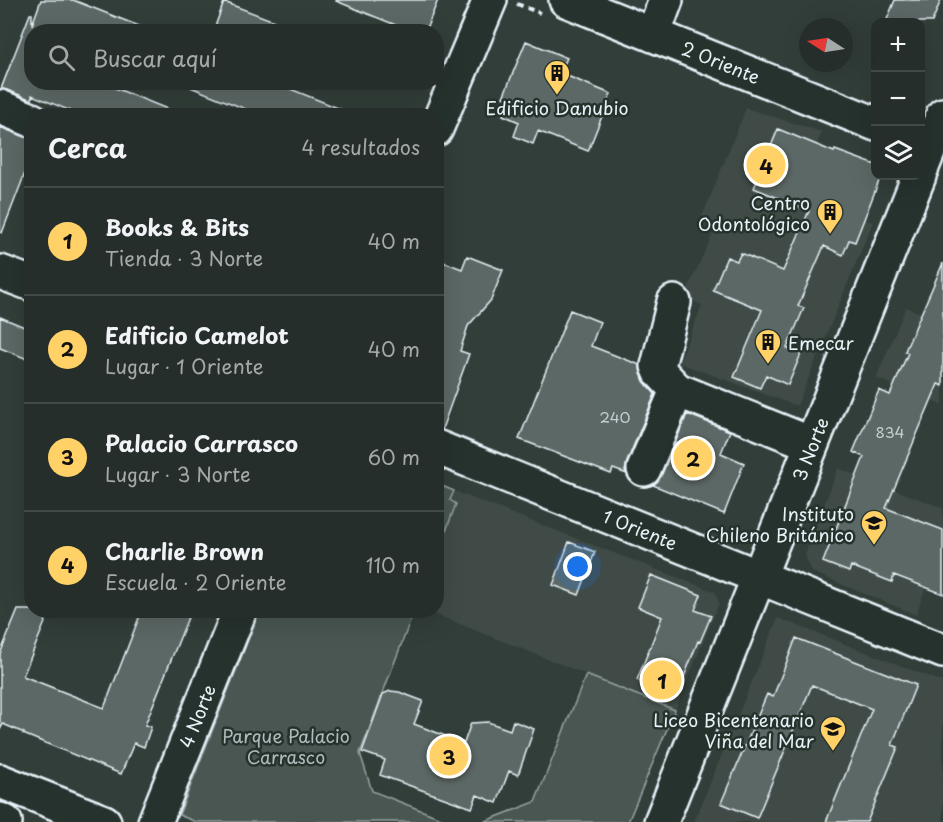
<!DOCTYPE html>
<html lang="es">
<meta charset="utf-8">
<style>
body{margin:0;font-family:"Playpen Sans",sans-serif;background:#323a37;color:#f1f3f6}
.controls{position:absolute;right:18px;top:18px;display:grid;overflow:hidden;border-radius:12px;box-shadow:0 6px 24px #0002}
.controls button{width:54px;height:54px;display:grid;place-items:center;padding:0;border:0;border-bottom:2px solid #424a47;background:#262e2b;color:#f1f3f6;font:30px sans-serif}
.compass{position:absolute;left:799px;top:18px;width:54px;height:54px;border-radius:50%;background:#262e2b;box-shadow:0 6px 24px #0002;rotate:282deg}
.you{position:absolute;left:578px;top:567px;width:21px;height:21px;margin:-15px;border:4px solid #fff;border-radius:50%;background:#1a73e8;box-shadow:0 0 0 9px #1a73e833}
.badge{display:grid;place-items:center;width:39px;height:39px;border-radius:50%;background:#ffd166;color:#111;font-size:20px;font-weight:700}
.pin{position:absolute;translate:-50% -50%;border:3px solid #fff;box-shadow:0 2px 6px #0006}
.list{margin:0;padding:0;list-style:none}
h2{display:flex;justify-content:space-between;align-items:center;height:78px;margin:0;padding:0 24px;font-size:26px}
h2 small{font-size:20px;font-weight:400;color:#a4a8a9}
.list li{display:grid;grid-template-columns:39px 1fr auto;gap:18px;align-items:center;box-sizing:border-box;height:108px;padding:0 24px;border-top:2px solid #424a47}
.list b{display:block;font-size:22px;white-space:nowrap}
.list p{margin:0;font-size:20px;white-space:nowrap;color:#a4a8a9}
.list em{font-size:20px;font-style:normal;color:#a4a8a9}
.icon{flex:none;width:33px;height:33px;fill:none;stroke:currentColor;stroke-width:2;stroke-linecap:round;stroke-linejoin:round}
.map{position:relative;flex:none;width:943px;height:822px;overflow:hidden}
.search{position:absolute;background:#262e2b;box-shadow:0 6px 24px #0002;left:24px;top:24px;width:420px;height:66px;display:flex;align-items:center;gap:15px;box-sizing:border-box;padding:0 21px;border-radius:24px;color:#a4a8a9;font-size:22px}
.panel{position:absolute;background:#262e2b;box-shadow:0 6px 24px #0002;left:24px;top:108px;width:420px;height:510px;border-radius:24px}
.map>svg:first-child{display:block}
</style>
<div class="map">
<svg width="943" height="822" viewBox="0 0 943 822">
<rect width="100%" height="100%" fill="#323e39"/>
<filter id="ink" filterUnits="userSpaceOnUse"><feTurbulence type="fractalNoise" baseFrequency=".0167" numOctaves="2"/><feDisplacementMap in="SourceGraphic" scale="12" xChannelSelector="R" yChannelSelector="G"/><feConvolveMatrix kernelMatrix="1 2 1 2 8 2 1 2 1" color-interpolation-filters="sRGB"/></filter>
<g filter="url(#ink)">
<path fill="#3f4b46" d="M 746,108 L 822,132 L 795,198 L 873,222 L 797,406 L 679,363 L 702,305 L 684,297 L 715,229 L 700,222 Z
M 906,307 L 943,322 L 943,405 L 876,378 Z
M 838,468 L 943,508 L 943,538 L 916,615 L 812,572 L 805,555 Z
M 454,491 L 715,592 L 719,603 L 675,710 L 427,611 L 436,610 L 437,555 L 456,504 L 450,501 Z
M 778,618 L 943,682 L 943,822 L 694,822 Z"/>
<path fill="#495651" stroke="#98a4a4" stroke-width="1.5" d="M 437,484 L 454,491 L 450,500 L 456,504 L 437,555 Z
M 260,610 L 414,611 L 360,753 L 372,791 L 451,822 L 196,822 L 179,815 Z
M 586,675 L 675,710 L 628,822 L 483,822 L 535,802 Z"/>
<path fill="#5c6865" stroke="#e8f1f8" stroke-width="1.5" d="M 41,0 L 73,0 L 149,30 L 148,32 L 32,32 L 32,82 L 100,82 L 180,114 L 180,116 L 83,116 L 32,95 L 32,100 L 7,90 L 1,89 L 30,14 L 32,14 L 32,25 Z
M 337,0 L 438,0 L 425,32 L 413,32 L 336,1 Z
M 895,0 L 941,0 L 932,22 L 886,22 Z
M 224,2 L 298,30 L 297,32 L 213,32 Z
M 526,41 L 567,58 L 560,73 L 611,94 L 588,151 L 538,131 L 533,144 L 514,136 L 519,122 L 503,115 L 510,100 L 503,97 Z
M 183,82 L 273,82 L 353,114 L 353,116 L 263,116 L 183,84 Z
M 0,127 L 25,137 L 32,138 L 32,155 L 2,233 L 0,232 Z
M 778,129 L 834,152 L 835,150 L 876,165 L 876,176 L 881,176 L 855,242 L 849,240 L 843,255 L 824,246 L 798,306 L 804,308 L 787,348 L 801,354 L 788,385 L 766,375 L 760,388 L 734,377 L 762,310 L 713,290 L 727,257 L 737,261 L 741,253 L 783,271 L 809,211 L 754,188 Z
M 467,256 L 503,270 L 491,300 L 468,326 L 460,351 L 469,354 L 442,429 L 436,429 L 436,259 L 462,269 Z
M 943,263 L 943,386 L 938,384 L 886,508 L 943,530 L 943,594 L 894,575 L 892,582 L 851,566 L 849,572 L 823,562 L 864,457 L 853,452 L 879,390 L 890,395 L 908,353 L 905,351 Z
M 570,310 L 600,322 L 591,346 L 640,365 L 641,373 L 644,381 L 655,394 L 627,462 L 625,471 L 627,474 L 613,469 L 611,474 L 519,439 Z
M 0,317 L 32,330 L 32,361 L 0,348 Z
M 687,414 L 730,431 L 721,453 L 744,463 L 724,514 L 653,485 L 661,476 Z
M 569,542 L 595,552 L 579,595 L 553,585 Z
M 651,575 L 701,595 L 695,610 L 711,616 L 700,642 L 698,641 L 677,695 L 637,680 L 662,617 L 638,607 Z
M 18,610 L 50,610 L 23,676 L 104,708 L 142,610 L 191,610 L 145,725 L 151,727 L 144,747 L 134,743 L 121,774 L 23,734 L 24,733 L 3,724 L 0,730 L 0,654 Z
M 796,638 L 916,685 L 892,745 L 898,747 L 867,822 L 826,822 L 872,709 L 812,685 L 757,818 L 721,803 L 767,694 L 773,697 Z
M 390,691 L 399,692 L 423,701 L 414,724 L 464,743 L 471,723 L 488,722 L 510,730 L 513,721 L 534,729 L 518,775 L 509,771 L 497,803 L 477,795 L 472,808 L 380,775 L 385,760 L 362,752 L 383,694 Z"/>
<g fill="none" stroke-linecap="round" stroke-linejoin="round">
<g stroke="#e8f1f8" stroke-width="38">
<path id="minor" d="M 566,0 L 876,124
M 653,35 L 666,0
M 0,107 L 32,120
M 436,129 L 490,0
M 920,172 L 943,115
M 0,272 L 32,284
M 674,302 L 658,366 L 661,373 L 677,390
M 436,447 L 943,651
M 644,469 L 677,390 L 812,444
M 155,822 L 240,610
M 661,822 L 919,176"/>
</g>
<g stroke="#e8f1f8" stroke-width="38">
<path id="major" d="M 0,781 L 104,822
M 0,820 L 5,822"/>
</g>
<path stroke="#e8f1f8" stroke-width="4" stroke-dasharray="6 4.5" stroke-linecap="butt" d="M 517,4 L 540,13"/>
<use href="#minor" stroke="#26332d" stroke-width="33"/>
<use href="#major" stroke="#26332d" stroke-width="33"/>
</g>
</g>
<defs>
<g id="building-pin" transform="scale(1.35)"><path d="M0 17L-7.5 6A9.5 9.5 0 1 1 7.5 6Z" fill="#ffd166" stroke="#26332d"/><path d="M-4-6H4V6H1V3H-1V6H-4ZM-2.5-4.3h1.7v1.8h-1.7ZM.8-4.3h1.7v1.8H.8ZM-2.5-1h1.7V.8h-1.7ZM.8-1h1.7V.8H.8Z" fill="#111"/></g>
<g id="university-pin" transform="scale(1.35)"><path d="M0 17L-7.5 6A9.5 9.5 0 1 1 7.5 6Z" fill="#ffd166" stroke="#26332d"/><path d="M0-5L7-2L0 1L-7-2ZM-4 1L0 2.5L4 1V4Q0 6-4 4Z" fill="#111"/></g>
<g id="school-pin" transform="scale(1.35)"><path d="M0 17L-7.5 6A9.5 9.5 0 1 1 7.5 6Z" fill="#ffd166" stroke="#26332d"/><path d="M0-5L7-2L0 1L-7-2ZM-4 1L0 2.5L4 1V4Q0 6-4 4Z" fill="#111"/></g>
</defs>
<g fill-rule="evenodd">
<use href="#building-pin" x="557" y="73"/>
<use href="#building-pin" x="830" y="212"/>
<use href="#building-pin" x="768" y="342"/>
<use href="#university-pin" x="874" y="523"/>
<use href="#school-pin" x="833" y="729"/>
</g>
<g text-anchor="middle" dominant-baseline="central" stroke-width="5" stroke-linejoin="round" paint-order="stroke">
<g font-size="15" fill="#c5cfd3">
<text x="615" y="416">240</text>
<text x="890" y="431">834</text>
</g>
<g font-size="18" fill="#e8f1f8" stroke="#26332d">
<text transform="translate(721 62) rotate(22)">2 Oriente</text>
<text transform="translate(810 449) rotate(-68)">3 Norte</text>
<text transform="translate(640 529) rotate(22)">1 Oriente</text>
<text transform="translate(197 716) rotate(-68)">4 Norte</text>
</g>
<g font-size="18" fill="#e8f1f8" stroke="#26332d" text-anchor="end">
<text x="557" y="107" text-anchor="middle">Edificio Danubio</text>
<text x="810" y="202">Centro<tspan x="810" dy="21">Odontológico</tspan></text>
<text x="788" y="342" text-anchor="start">Emecar</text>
<text x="854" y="513">Instituto<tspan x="854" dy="21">Chileno Británico</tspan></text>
<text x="814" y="719">Liceo Bicentenario<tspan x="814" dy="21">Viña del Mar</tspan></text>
</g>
<g font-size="18" fill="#b0bbbe" stroke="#26332d">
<text x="286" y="735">Parque Palacio<tspan x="286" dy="21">Carrasco</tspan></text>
</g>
</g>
</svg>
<div class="controls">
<button>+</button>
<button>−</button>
<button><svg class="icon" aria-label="layers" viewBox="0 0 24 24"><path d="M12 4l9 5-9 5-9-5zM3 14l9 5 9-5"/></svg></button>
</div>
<svg class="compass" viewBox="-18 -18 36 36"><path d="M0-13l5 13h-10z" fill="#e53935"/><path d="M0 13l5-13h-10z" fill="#a4a8a9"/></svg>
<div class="you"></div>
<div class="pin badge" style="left:662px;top:680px">1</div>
<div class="pin badge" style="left:693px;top:458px">2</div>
<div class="pin badge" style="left:449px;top:756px">3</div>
<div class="pin badge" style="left:766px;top:165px">4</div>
<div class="search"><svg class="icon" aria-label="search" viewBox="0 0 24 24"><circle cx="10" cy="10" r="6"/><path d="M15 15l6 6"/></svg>Buscar aquí</div>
<section class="panel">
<h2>Cerca<small>4 resultados</small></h2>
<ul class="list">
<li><span class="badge">1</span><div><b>Books &amp; Bits</b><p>Tienda · 3 Norte</p></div><em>40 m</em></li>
<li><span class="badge">2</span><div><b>Edificio Camelot</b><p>Lugar · 1 Oriente</p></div><em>40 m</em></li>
<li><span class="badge">3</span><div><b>Palacio Carrasco</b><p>Lugar · 3 Norte</p></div><em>60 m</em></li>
<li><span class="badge">4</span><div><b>Charlie Brown</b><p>Escuela · 2 Oriente</p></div><em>110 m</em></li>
</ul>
</section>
</div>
